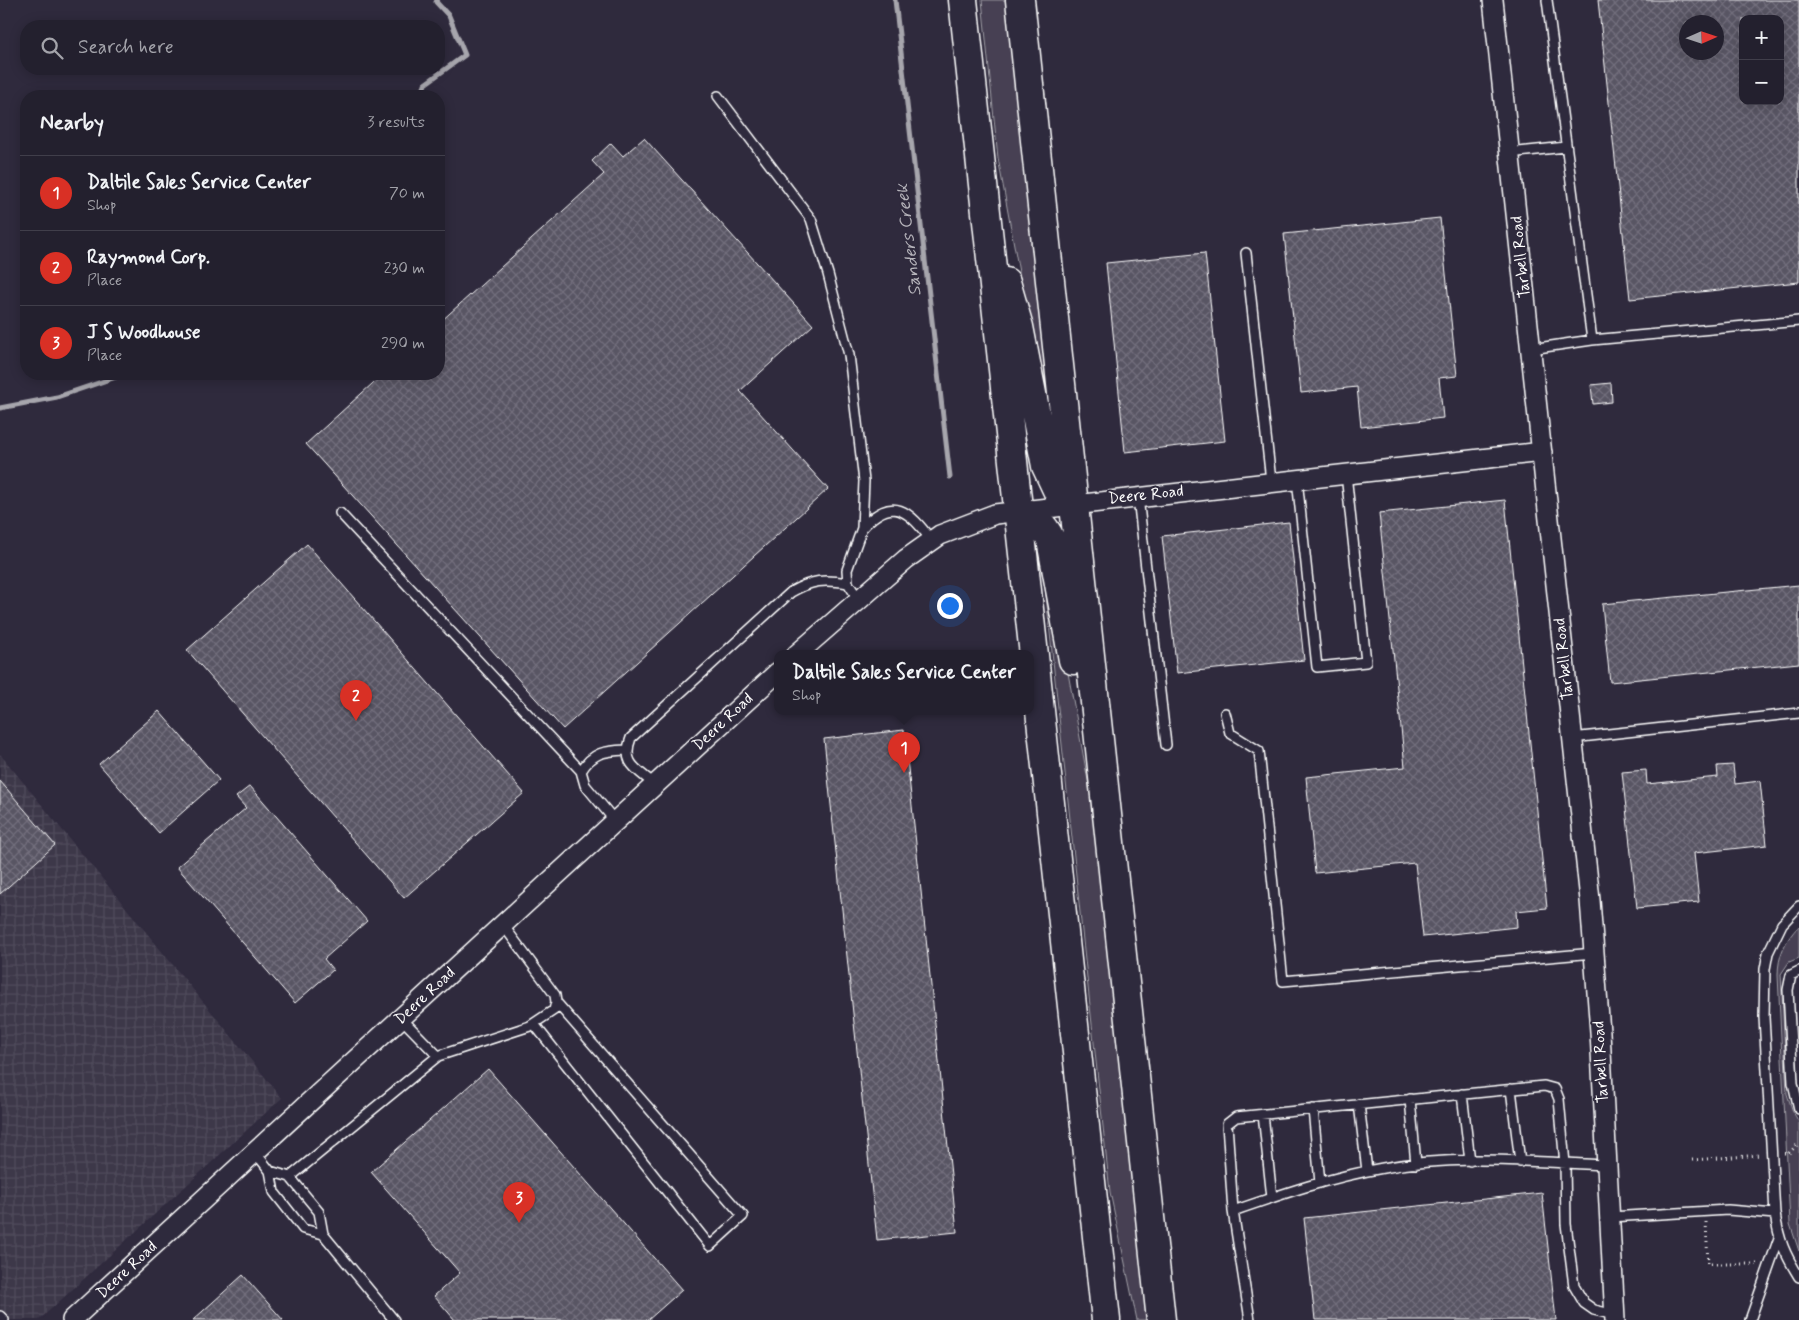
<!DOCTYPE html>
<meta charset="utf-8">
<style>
body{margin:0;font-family:Mynerve,sans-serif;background:#2b2836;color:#f1f3f6}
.controls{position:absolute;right:15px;top:15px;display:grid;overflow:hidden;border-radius:10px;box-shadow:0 2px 12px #0003}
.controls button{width:45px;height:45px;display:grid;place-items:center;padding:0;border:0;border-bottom:1px solid #403e4a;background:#23202e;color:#f1f3f6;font:25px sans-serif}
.compass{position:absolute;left:1679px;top:15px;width:45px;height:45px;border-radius:50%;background:#23202e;box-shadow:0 2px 12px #0003;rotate:87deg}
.you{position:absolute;left:949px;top:605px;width:18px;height:18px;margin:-12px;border:4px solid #fff;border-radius:50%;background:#1a73e8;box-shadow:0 0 0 8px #1a73e833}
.badge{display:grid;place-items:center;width:32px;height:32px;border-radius:50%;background:#d93025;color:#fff;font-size:16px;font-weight:700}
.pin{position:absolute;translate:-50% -41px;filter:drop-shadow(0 1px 2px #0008)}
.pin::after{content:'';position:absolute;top:26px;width:18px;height:15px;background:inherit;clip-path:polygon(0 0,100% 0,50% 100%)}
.popup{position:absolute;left:774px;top:650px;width:260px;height:65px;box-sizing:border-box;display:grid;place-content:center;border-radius:10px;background:#23202e;filter:drop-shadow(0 1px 4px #0005);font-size:16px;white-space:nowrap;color:#a3a3aa}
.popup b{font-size:19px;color:#f1f3f6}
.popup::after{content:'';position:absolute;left:50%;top:100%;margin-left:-10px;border:10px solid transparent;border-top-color:#23202e}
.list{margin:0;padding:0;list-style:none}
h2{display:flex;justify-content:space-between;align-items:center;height:65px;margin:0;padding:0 20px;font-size:21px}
h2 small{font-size:16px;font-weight:400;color:#a3a3aa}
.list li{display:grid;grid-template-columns:32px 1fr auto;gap:15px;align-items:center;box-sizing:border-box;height:75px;padding:0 20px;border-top:1px solid #403e4a}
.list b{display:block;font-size:19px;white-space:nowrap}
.list p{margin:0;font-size:16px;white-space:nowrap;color:#a3a3aa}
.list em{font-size:16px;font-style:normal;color:#a3a3aa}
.icon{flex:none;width:28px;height:28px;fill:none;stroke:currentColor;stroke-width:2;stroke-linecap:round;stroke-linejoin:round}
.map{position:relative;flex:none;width:1799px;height:1320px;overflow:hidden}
.search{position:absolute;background:#23202e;box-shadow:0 2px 12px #0003;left:20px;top:20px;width:425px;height:55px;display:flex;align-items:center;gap:12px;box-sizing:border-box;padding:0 18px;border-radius:20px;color:#a3a3aa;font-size:19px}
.panel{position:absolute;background:#23202e;box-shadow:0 2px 12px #0003;left:20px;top:90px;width:425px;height:290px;border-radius:20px}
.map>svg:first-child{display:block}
</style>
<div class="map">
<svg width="1799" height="1320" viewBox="0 0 1799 1320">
<defs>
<pattern id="industrial-grid" width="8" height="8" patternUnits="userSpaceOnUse" patternTransform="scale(1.25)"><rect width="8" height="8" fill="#3c3749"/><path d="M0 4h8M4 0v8" fill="none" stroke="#504b5b"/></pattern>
<pattern id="building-cross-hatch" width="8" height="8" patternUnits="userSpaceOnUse" patternTransform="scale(1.25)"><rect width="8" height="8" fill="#595564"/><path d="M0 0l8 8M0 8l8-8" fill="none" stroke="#726e7b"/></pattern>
</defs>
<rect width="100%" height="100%" fill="#2f2a3d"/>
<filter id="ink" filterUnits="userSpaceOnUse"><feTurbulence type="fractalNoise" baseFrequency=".02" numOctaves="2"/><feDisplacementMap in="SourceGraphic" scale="10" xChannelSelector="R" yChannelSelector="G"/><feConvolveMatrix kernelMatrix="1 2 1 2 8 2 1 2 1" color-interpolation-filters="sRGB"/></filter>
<g filter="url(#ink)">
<path fill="url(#industrial-grid)" d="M 0,754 L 282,1098 L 39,1320 L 0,1320 Z"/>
<path fill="#464152" stroke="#a2a0a8" d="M 982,0 L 1008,0 L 1057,457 L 1053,457 L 998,158 Z
M 1041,549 L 1045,549 L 1099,840 L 1150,1320 L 1137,1320 L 1110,1192 Z
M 1799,926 L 1799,958 L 1789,962 L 1781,974 L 1787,1094 L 1793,1112 L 1799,1122 L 1799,1251 L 1790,1224 L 1778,975 C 1778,956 1785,940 1799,926 Z"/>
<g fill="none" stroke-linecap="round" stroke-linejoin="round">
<path stroke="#a7a6ad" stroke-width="5" d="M 895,0 L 950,477
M 421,96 L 425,84 L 465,55 L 449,16 L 436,2 L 437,0
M 0,408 L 57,397 L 116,377 L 119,374"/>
</g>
<path fill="url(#building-cross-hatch)" stroke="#fff" fill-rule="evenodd" d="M 1598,0 L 1799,0 L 1799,282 L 1630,299 ZM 1743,19 L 1780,19 L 1780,101 L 1743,101 ZM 1686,22 L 1716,22 L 1716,52 L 1686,52 Z
M 644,138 L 813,325 L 740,391 L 828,489 L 563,729 L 306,444 L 383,374 L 439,374 L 439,323 L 604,174 L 592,161 L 611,143 L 623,156 Z
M 1440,218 L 1457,376 L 1439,378 L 1443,418 L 1361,427 L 1357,387 L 1301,393 L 1284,234 Z
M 1205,253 L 1225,441 L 1125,452 L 1106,263 Z
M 1611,383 L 1612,402 L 1593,404 L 1591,385 Z
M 1505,500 L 1547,908 L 1516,911 L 1517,927 L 1423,937 L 1415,863 L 1315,873 L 1306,777 L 1405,767 L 1379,513 Z
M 1289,522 L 1304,660 L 1177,673 L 1162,536 Z
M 307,544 L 524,793 L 404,898 L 187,650 Z
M 1799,585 L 1799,663 L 1610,682 L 1602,604 Z
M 159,711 L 219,780 L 159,833 L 99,764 Z
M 904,730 L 957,1232 L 877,1240 L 824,739 Z
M 1733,765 L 1735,784 L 1760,781 L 1767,845 L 1694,853 L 1699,902 L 1637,908 L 1622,772 L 1646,770 L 1647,784 L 1718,777 L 1717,766 Z
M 0,781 L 55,845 L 0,894 Z
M 250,786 L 367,921 L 324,959 L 333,970 L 295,1003 L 177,867 L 246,808 L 236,797 Z
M 488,1069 L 682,1290 L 648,1320 L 455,1320 L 434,1296 L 460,1273 L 371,1172 Z
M 1542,1193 L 1556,1320 L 1315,1320 L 1304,1218 Z
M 243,1275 L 283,1320 L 193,1320 Z"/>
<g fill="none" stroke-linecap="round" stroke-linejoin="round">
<g stroke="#fff" stroke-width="12">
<path id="service" d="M 718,96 L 811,219 L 828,274 L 849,355 L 864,481 L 862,528 L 847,570 L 848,583 L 859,600
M 1509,153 L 1566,147
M 1246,253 L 1271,481
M 1592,340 L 1799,321
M 1531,349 L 1592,340 L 1547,0
M 1297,479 L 1317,667 L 1366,662 L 1346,474
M 1138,497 L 1166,745
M 340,513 L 581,771
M 862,528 C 893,494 909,511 932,541
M 1225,713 L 1230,733 L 1259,751 L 1283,981 L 1594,953
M 1572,738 L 1799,713
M 655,785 C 637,769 621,764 631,738 L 791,592 C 812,580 824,579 848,583
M 615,821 L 585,785 L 581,771 C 593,752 604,751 626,750
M 1799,906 L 1782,924 L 1768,953 L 1765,969 L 1764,1017 L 1775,1214 C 1779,1241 1785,1254 1799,1277
M 1799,971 L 1791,975 L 1788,990 L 1793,1083 L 1799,1109
M 401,1018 L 438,1056
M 534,1024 L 710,1246 L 743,1216 L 556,1002
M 1511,1089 L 1520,1162
M 1462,1094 L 1470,1161
M 1410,1099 L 1416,1164
M 1359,1104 L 1367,1171
M 1313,1109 L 1320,1183
M 1263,1114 L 1272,1198
M 255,1152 L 270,1171 L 274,1192 L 303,1229 L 323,1234 L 319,1212 L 290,1177 L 270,1171
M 290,1177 L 438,1056 L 530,1026 L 554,1010 L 556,1002 L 555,995 L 503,925
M 1233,1211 L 1227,1124 L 1236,1117 L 1544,1086 L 1555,1089 L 1559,1099 L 1565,1164 L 1566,1224 L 1574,1286 L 1584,1303 L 1594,1310 L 1615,1315
M 1610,1217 L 1728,1210 L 1775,1214
M 323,1234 L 394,1320
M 0,1316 L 4,1320
M 1250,1320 L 1233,1211 C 1282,1194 1331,1177 1383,1168 C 1456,1154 1533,1162 1607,1165
M 1750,1320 L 1779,1238"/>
</g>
<g stroke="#fff" stroke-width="22">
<path id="minor" d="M 1493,0 L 1590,900 L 1600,1032 L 1615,1320
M 797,654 L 906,559 L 940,535 L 995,514 L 1542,452
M 72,1320 L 778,672"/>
</g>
<g stroke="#fff" stroke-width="31">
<path id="primary" d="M 963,0 L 1106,1320
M 1020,0 L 1161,1320
M 1006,282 L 1019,327 L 1046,466 L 1060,496 L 1073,503
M 1018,509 C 1034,516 1044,524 1051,540 L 1073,660"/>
</g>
<path stroke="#fff" stroke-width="3" stroke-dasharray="1 4" stroke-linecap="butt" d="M 1784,1153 L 1789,1153 L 1799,1143
M 1692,1160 L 1761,1155
M 1706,1222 L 1708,1264 L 1758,1264"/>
<use href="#service" stroke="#2f2a3d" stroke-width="9"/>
<use href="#minor" stroke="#2f2a3d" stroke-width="19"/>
<use href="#primary" stroke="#2f2a3d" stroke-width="28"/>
</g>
</g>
<g text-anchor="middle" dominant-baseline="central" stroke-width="4" stroke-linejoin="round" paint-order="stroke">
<g font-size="16" fill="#fff" stroke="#2f2a3d">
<text transform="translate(1521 257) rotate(-96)">Tarbell Road</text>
<text transform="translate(1146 495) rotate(-6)">Deere Road</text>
<text transform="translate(1564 659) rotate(-96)">Tarbell Road</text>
<text transform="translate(723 722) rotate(-43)">Deere Road</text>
<text transform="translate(425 996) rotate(-43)">Deere Road</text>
<text transform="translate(1601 1062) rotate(-93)">Tarbell Road</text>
<text transform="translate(127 1270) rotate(-43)">Deere Road</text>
</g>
<g font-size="18" font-style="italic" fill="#b6b4bb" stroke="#2f2a3d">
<text transform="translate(909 240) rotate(-97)">Sanders Creek</text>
</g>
</g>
</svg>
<div class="controls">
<button>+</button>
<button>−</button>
</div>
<svg class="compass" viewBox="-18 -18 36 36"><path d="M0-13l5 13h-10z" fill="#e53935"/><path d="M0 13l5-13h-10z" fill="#a3a3aa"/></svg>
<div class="you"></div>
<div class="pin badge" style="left:904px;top:773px">1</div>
<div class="popup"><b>Daltile Sales Service Center</b>Shop</div>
<div class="pin badge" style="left:356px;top:721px">2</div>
<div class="pin badge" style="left:519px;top:1223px">3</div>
<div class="search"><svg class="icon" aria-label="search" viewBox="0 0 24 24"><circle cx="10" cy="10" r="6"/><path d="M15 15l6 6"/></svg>Search here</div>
<section class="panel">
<h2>Nearby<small>3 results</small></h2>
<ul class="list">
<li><span class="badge">1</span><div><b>Daltile Sales Service Center</b><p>Shop</p></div><em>70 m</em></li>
<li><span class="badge">2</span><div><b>Raymond Corp.</b><p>Place</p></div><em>230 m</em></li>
<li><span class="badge">3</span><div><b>J S Woodhouse</b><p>Place</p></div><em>290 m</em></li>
</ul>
</section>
</div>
